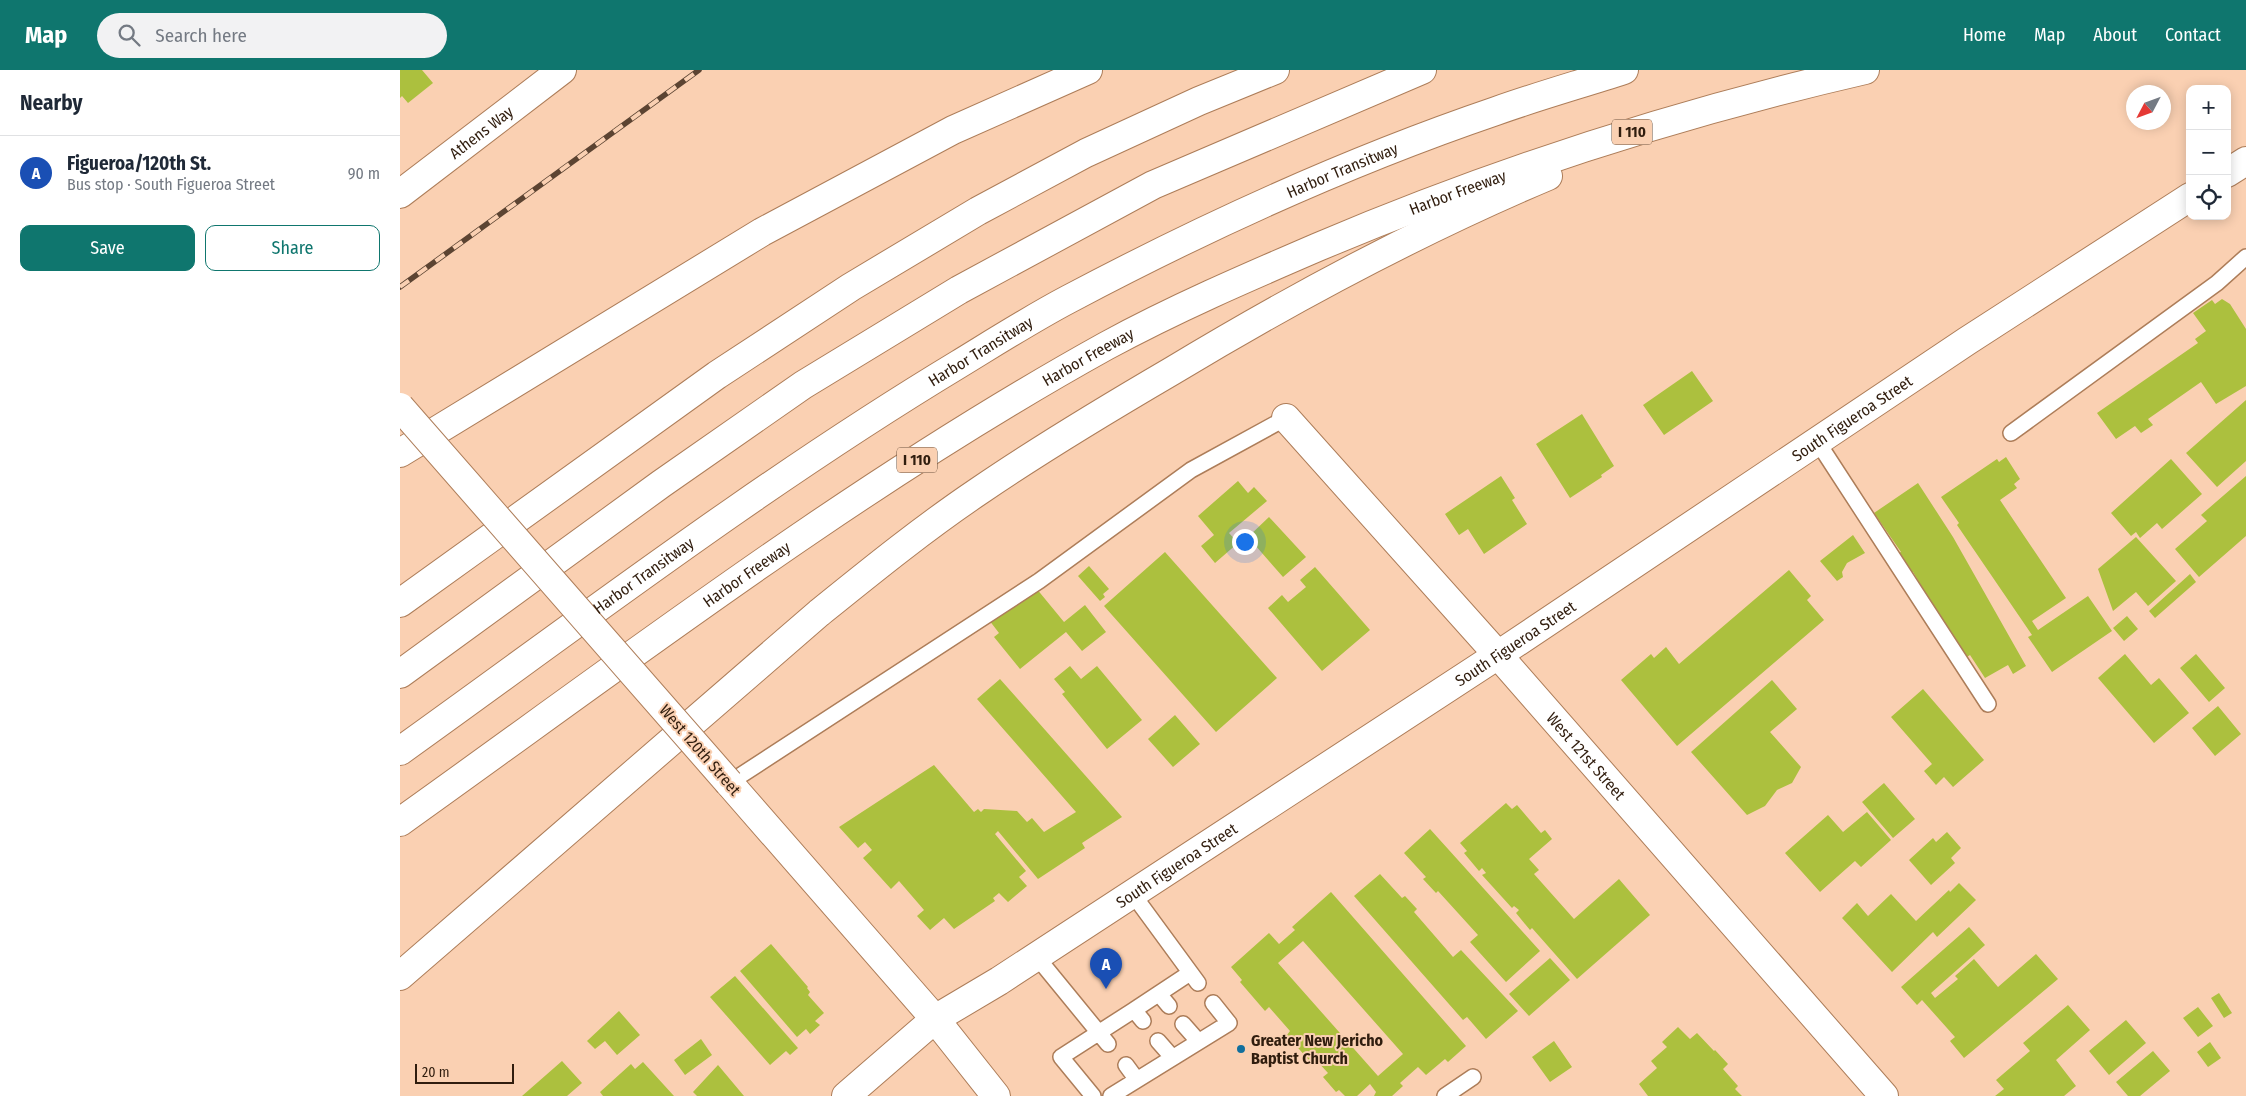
<!DOCTYPE html>
<meta charset="utf-8">
<style>
body{margin:0;font-family:"Fira Sans Condensed",sans-serif;background:#f2f2f3;color:#1f2937}
.controls{position:absolute;right:15px;top:15px;display:grid;overflow:hidden;border-radius:10px;box-shadow:0 2px 12px #0003}
.controls button{width:45px;height:45px;display:grid;place-items:center;padding:0;border:0;border-bottom:1px solid #e0e1e3;background:#fff;color:#1f2937;font:25px sans-serif}
.compass{position:absolute;left:1726px;top:15px;width:45px;height:45px;border-radius:50%;background:#fff;box-shadow:0 2px 12px #0003;rotate:229deg}
.scale{position:absolute;left:15px;bottom:12px;width:99px;box-sizing:border-box;padding-left:5px;border:2px solid #301d0e;border-top:0;font-size:14px;line-height:18px;white-space:nowrap;color:#301d0e;-webkit-text-stroke:4px #fad0b2;paint-order:stroke}
.you{position:absolute;left:844px;top:471px;width:18px;height:18px;margin:-12px;border:4px solid #fff;border-radius:50%;background:#1a73e8;box-shadow:0 0 0 8px #1a73e833}
.badge{display:grid;place-items:center;width:32px;height:32px;border-radius:50%;background:#0f766e;color:#fff;font-size:16px;font-weight:700}
.pin{position:absolute;translate:-50% -41px;filter:drop-shadow(0 1px 2px #0008)}
.pin::after{content:'';position:absolute;top:26px;width:18px;height:15px;background:inherit;clip-path:polygon(0 0,100% 0,50% 100%)}
.list{margin:0;padding:0;list-style:none}
h2{display:flex;justify-content:space-between;align-items:center;height:65px;margin:0;padding:0 20px;font-size:21px}
h2 small{font-size:16px;font-weight:400;color:#747a83}
.list li{display:grid;grid-template-columns:32px 1fr auto;gap:15px;align-items:center;box-sizing:border-box;height:75px;padding:0 20px;border-top:1px solid #e0e1e3}
.list b{display:block;font-size:19px;white-space:nowrap}
.list p{margin:0;font-size:16px;white-space:nowrap;color:#747a83}
.list em{font-size:16px;font-style:normal;color:#747a83}
.actions{display:flex;gap:10px;padding:15px 20px}
.actions a{flex:1;padding:11px 0;border:1px solid #0f766e;border-radius:10px;text-align:center;font-size:18px;color:#0f766e}
.actions .main{background:#0f766e;color:#fff}
.icon{flex:none;width:28px;height:28px;fill:none;stroke:currentColor;stroke-width:2;stroke-linecap:round;stroke-linejoin:round}
.map{position:relative;flex:none;width:1846px;height:1026px;overflow:hidden}
header{display:flex;align-items:center;gap:30px;box-sizing:border-box;height:70px;padding:0 25px;background:#0f766e;color:#fff}
header strong{font-size:24px}
nav{display:flex;gap:28px;margin-inline-start:auto;font-size:18px}
.search{width:350px;height:45px;background:#f2f2f3;display:flex;align-items:center;gap:12px;box-sizing:border-box;padding:0 18px;border-radius:28px;color:#747a83;font-size:19px}
main{display:flex}
aside{flex:1;background:#fff}
.map>svg:first-child{display:block}
</style>
<header>
<strong>Map</strong>
<div class="search"><svg class="icon" aria-label="search" viewBox="0 0 24 24"><circle cx="10" cy="10" r="6"/><path d="M15 15l6 6"/></svg>Search here</div>
<nav><a>Home</a><a>Map</a><a>About</a><a>Contact</a></nav>
</header>
<main>
<aside>
<h2>Nearby<small></small></h2>
<ul class="list">
<li><span class="badge" style="background:#1a4fb4">A</span><div><b>Figueroa/120th St.</b><p>Bus stop · South Figueroa Street</p></div><em>90 m</em></li>
</ul>
<div class="actions"><a class="main">Save</a><a>Share</a></div>
</aside>
<div class="map">
<svg width="1846" height="1026" viewBox="0 0 1846 1026">
<rect width="100%" height="100%" fill="#fad0b2"/>
<path fill="#acc03e" fill-rule="evenodd" d="M 0,0 L 22,0 L 33,13 L 8,33 L 2,26 L 0,28 Z
M 1822,229 L 1830,234 L 1846,259 L 1846,316 L 1816,334 L 1801,312 L 1748,349 L 1753,355 L 1741,363 L 1735,356 L 1716,369 L 1697,343 L 1798,273 L 1795,269 L 1806,261 L 1793,243 L 1812,230 L 1815,234 Z
M 1292,301 L 1313,331 L 1264,365 L 1243,335 Z
M 1846,330 L 1846,391 L 1817,417 L 1786,383 Z
M 1182,344 L 1214,396 L 1201,405 L 1202,407 L 1170,428 L 1136,374 Z
M 1606,387 L 1620,409 L 1614,414 L 1617,418 L 1600,430 L 1666,528 L 1632,551 L 1638,560 L 1688,526 L 1712,561 L 1652,602 L 1628,567 L 1632,565 L 1557,455 L 1559,453 L 1541,427 L 1597,389 L 1599,392 Z
M 1771,389 L 1802,424 L 1762,459 L 1757,453 L 1740,468 L 1736,462 L 1731,466 L 1711,443 Z
M 1101,406 L 1115,428 L 1112,430 L 1127,454 L 1084,484 L 1068,459 L 1059,465 L 1045,444 Z
M 1846,406 L 1846,466 L 1799,507 L 1775,479 L 1807,451 L 1801,445 Z
M 838,411 L 848,423 L 854,417 L 867,431 L 829,463 L 838,473 L 815,493 L 801,476 L 814,465 L 798,446 Z
M 1518,413 L 1553,467 L 1626,596 L 1613,604 L 1608,595 L 1585,608 L 1570,585 L 1567,587 L 1561,578 L 1558,579 L 1513,502 L 1510,504 L 1497,483 L 1501,482 L 1474,443 Z
M 869,447 L 906,487 L 883,507 L 848,467 Z
M 1453,465 L 1465,483 L 1447,493 L 1442,502 L 1443,507 L 1437,511 L 1420,491 Z
M 1736,467 L 1776,511 L 1748,536 L 1736,522 L 1713,541 L 1698,499 Z
M 765,482 L 877,608 L 816,662 L 704,536 Z
M 689,496 L 709,519 L 703,524 L 705,527 L 700,531 L 678,506 Z
M 915,497 L 970,560 L 922,601 L 868,538 L 882,525 L 888,532 L 906,517 L 900,510 Z
M 1389,500 L 1411,526 L 1407,530 L 1424,550 L 1277,676 L 1221,610 L 1251,584 L 1254,588 L 1266,577 L 1279,594 Z
M 1790,504 L 1796,512 L 1755,548 L 1749,541 Z
M 636,518 L 664,552 L 685,535 L 706,562 L 682,581 L 666,562 L 620,599 L 594,567 L 599,563 L 589,550 Z
M 1727,546 L 1738,559 L 1724,571 L 1713,558 Z
M 1725,584 L 1751,615 L 1759,608 L 1789,643 L 1754,673 L 1698,608 Z
M 1796,584 L 1825,618 L 1809,632 L 1780,598 Z
M 670,596 L 681,609 L 697,596 L 742,650 L 707,679 L 662,624 L 665,622 L 654,609 Z
M 600,609 L 722,747 L 682,773 L 685,778 L 638,809 L 598,761 L 595,764 L 626,801 L 619,807 L 627,816 L 608,832 L 599,823 L 593,828 L 595,831 L 554,859 L 544,848 L 530,860 L 517,846 L 524,840 L 499,811 L 491,819 L 463,788 L 472,780 L 465,772 L 458,778 L 439,757 L 534,695 L 574,742 L 578,739 L 581,742 L 584,739 L 617,741 L 627,752 L 632,748 L 644,762 L 676,742 L 577,629 Z
M 1372,610 L 1397,639 L 1370,662 L 1401,697 L 1392,713 L 1377,720 L 1365,736 L 1347,745 L 1291,682 Z
M 1523,619 L 1584,690 L 1553,717 L 1544,707 L 1536,715 L 1524,701 L 1532,694 L 1491,647 Z
M 1818,636 L 1841,664 L 1815,686 L 1792,658 Z
M 775,645 L 800,674 L 773,697 L 748,669 Z
M 1484,713 L 1515,749 L 1493,768 L 1462,732 Z
M 1106,733 L 1112,739 L 1117,735 L 1141,763 L 1145,760 L 1152,769 L 1129,789 L 1139,800 L 1134,804 L 1174,849 L 1219,809 L 1250,845 L 1177,909 L 1132,858 L 1130,860 L 1116,843 L 1119,840 L 1114,836 L 1112,838 L 1082,805 L 1086,803 L 1082,798 L 1079,801 L 1064,783 L 1067,781 L 1060,773 Z
M 1467,742 L 1491,770 L 1461,797 L 1455,791 L 1420,822 L 1385,783 L 1428,745 L 1443,762 Z
M 1030,759 L 1140,881 L 1106,912 L 1070,872 L 1078,865 L 1038,821 L 1036,823 L 1023,809 L 1026,807 L 1004,783 Z
M 1547,762 L 1561,778 L 1551,788 L 1555,793 L 1531,815 L 1509,790 L 1533,768 L 1536,772 Z
M 980,804 L 1002,828 L 1005,826 L 1017,839 L 1014,842 L 1053,887 L 1061,880 L 1118,941 L 1086,969 L 1067,947 L 1063,950 L 954,826 Z
M 1559,813 L 1576,830 L 1537,867 L 1533,862 L 1492,902 L 1442,848 L 1457,833 L 1468,846 L 1491,824 L 1516,851 L 1549,820 L 1550,822 Z
M 931,822 L 1066,976 L 1048,992 L 1045,989 L 1026,1005 L 1018,997 L 1000,1013 L 1003,1016 L 992,1026 L 974,1026 L 976,1022 L 970,1014 L 957,1026 L 945,1026 L 939,1020 L 936,1022 L 923,1007 L 928,1003 L 916,990 L 912,994 L 887,965 L 890,961 L 869,937 L 865,941 L 840,912 L 842,910 L 831,897 L 869,863 L 879,874 L 895,860 L 892,857 ZM 903,871 L 1003,984 L 978,1006 L 878,893 Z
M 1569,857 L 1585,875 L 1531,923 L 1535,928 L 1558,909 L 1555,906 L 1574,889 L 1598,917 L 1636,884 L 1658,909 L 1564,988 L 1550,971 L 1555,967 L 1522,930 L 1517,935 L 1501,917 Z
M 371,874 L 408,917 L 407,918 L 410,922 L 408,925 L 424,943 L 415,951 L 420,955 L 410,964 L 406,959 L 397,967 L 340,901 Z
M 1150,888 L 1170,910 L 1129,946 L 1109,924 Z
M 335,906 L 398,978 L 390,985 L 386,981 L 370,995 L 310,927 Z
M 1819,923 L 1832,943 L 1824,948 L 1811,928 Z
M 1668,935 L 1690,960 L 1656,990 L 1676,1016 L 1664,1026 L 1595,1026 L 1604,1019 L 1596,1010 L 1630,981 L 1623,973 Z
M 1798,937 L 1813,956 L 1798,967 L 1783,948 Z
M 219,941 L 240,965 L 217,985 L 205,971 L 195,979 L 187,971 Z
M 1726,950 L 1746,973 L 1709,1005 L 1689,981 Z
M 1278,957 L 1290,969 L 1297,963 L 1314,981 L 1315,980 L 1328,994 L 1323,999 L 1338,1016 L 1335,1019 L 1342,1026 L 1248,1026 L 1239,1014 L 1257,998 L 1251,991 L 1267,977 L 1262,972 Z
M 301,969 L 312,985 L 285,1005 L 274,990 Z
M 1154,971 L 1172,997 L 1150,1012 L 1132,987 Z
M 1810,972 L 1821,988 L 1808,997 L 1797,982 Z
M 1753,981 L 1770,1001 L 1740,1026 L 1728,1026 L 1716,1012 Z
M 162,991 L 182,1013 L 167,1026 L 122,1026 Z
M 243,992 L 274,1026 L 203,1026 L 200,1022 L 231,994 L 235,999 Z
M 318,995 L 344,1026 L 297,1026 L 293,1022 Z"/>
<g fill="none" stroke-linecap="round" stroke-linejoin="round">
<g stroke="#ad7d59" stroke-width="18">
<path id="lane" d="M 1611,363 L 1817,213 L 1846,187
M 1417,371 L 1588,634
M 329,713 L 639,511 L 791,400 L 886,348
M 732,823 L 798,913
M 636,886 L 708,974
M 759,924 L 769,936
M 734,940 L 790,903
M 783,954 L 798,971
M 758,971 L 772,987
M 726,995 L 737,1010
M 693,1026 L 661,987 L 734,940 L 743,951
M 711,1026 L 829,953 L 813,933
M 1045,1026 L 1073,1007"/>
</g>
<g stroke="#ad7d59" stroke-width="30">
<g id="street">
<path id="s1" d="M 0,124 L 162,0"/>
<path id="s2" d="M 886,348 L 1098,585 L 1484,1026"/>
</g>
</g>
<g stroke="#ad7d59" stroke-width="30">
<path id="secondary" d="M 329,713 L 535,949 L 596,1026"/>
</g>
<g stroke="#ad7d59" stroke-width="30">
<g id="primary">
<path d="M 1827,103 L 1846,91"/>
<path id="s3" d="M 446,1026 L 535,949 L 599,911 L 1098,585 L 1567,271 L 1790,127"/>
</g>
</g>
<g stroke="#ad7d59" stroke-width="30">
<g id="highway">
<path d="M 0,383 L 362,162 L 553,60 L 688,0"/>
<path d="M 0,533 L 317,305 L 451,217 L 578,141 L 686,83 L 799,31 L 875,0"/>
<path d="M 0,604 L 261,414 L 403,315 L 559,220 L 753,115 L 1022,0"/>
<path id="s4" d="M 0,681 C 184,549 365,411 559,294 C 595,272 631,249 669,229 C 803,158 952,90 1096,41 C 1138,26 1181,14 1224,0"/>
<path id="s5" d="M 0,752 C 231,587 457,414 706,276 C 774,239 846,208 918,177 C 1095,102 1278,43 1465,0"/>
<path d="M 0,906 L 419,543 C 471,501 524,458 579,421 C 642,378 707,339 772,301 C 893,228 1018,161 1148,106"/>
</g>
</g>
<use href="#lane" stroke="#fff" stroke-width="15"/>
<use href="#street" stroke="#fff" stroke-width="28"/>
<use href="#secondary" stroke="#fff" stroke-width="28"/>
<use href="#primary" stroke="#fff" stroke-width="28"/>
<use href="#highway" stroke="#fff" stroke-width="28"/>
<g stroke="#5c4432" stroke-width="5.5">
<path id="rail" d="M 0,217 L 299,0"/>
</g>
<use href="#rail" stroke="#fad0b2" stroke-width="4" stroke-dasharray="11" stroke-linecap="butt"/>
<g stroke="#ad7d59" stroke-width="30" stroke-linecap="butt">
<path id="secondary-bridge" d="M 0,337 L 329,713"/>
</g>
<use href="#secondary-bridge" stroke="#fff" stroke-width="28"/>
</g>
<circle fill="#116f9d" stroke="#fad0b2" stroke-width="2" cx="841" cy="979" r="5"/>
<g text-anchor="middle" dominant-baseline="central" stroke-width="4" stroke-linejoin="round" paint-order="stroke">
<g fill="#fad0b2" stroke="#6d533f" stroke-width="1">
<rect x="1212" y="49.5" width="40" height="25" rx="4"/>
<rect x="497" y="377.5" width="40" height="25" rx="4"/>
</g>
<g font-size="15" font-weight="bold" fill="#301d0e">
<text x="1232" y="62">I 110</text>
<text x="517" y="390">I 110</text>
</g>
<g font-size="16" fill="#301d0e" stroke="#fad0b2">
<text stroke="none"><textPath href="#s1" startOffset="102">Athens Way</textPath></text>
<text stroke="none"><textPath href="#s4" startOffset="1110">Harbor Transitway</textPath></text>
<text stroke="none"><textPath href="#s5" startOffset="1236">Harbor Freeway</textPath></text>
<text stroke="none"><textPath href="#s4" startOffset="705">Harbor Transitway</textPath></text>
<text stroke="none"><textPath href="#s5" startOffset="831">Harbor Freeway</textPath></text>
<text stroke="none"><textPath href="#s3" startOffset="1214">South Figueroa Street</textPath></text>
<text stroke="none"><textPath href="#s5" startOffset="426">Harbor Freeway</textPath></text>
<text stroke="none"><textPath href="#s4" startOffset="300">Harbor Transitway</textPath></text>
<text stroke="none"><textPath href="#s3" startOffset="809">South Figueroa Street</textPath></text>
<text transform="translate(300 680) rotate(49)">West 120th Street</text>
<text stroke="none"><textPath href="#s2" startOffset="452">West 121st Street</textPath></text>
<text stroke="none"><textPath href="#s3" startOffset="404">South Figueroa Street</textPath></text>
</g>
<g font-size="16" font-weight="bold" fill="#301d0e" stroke="#fad0b2" text-anchor="start">
<text x="851" y="970">Greater New Jericho<tspan x="851" dy="18">Baptist Church</tspan></text>
</g>
</g>
</svg>
<div class="controls">
<button>+</button>
<button>−</button>
<button><svg class="icon" aria-label="locate" viewBox="0 0 24 24"><circle cx="12" cy="12" r="6"/><path d="M12 2v4M12 18v4M2 12h4M18 12h4"/></svg></button>
</div>
<svg class="compass" viewBox="-18 -18 36 36"><path d="M0-13l5 13h-10z" fill="#e53935"/><path d="M0 13l5-13h-10z" fill="#747a83"/></svg>
<div class="scale">20 m</div>
<div class="you"></div>
<div class="pin badge" style="left:706px;top:919px;background:#1a4fb4">A</div>
</div>
</main>
